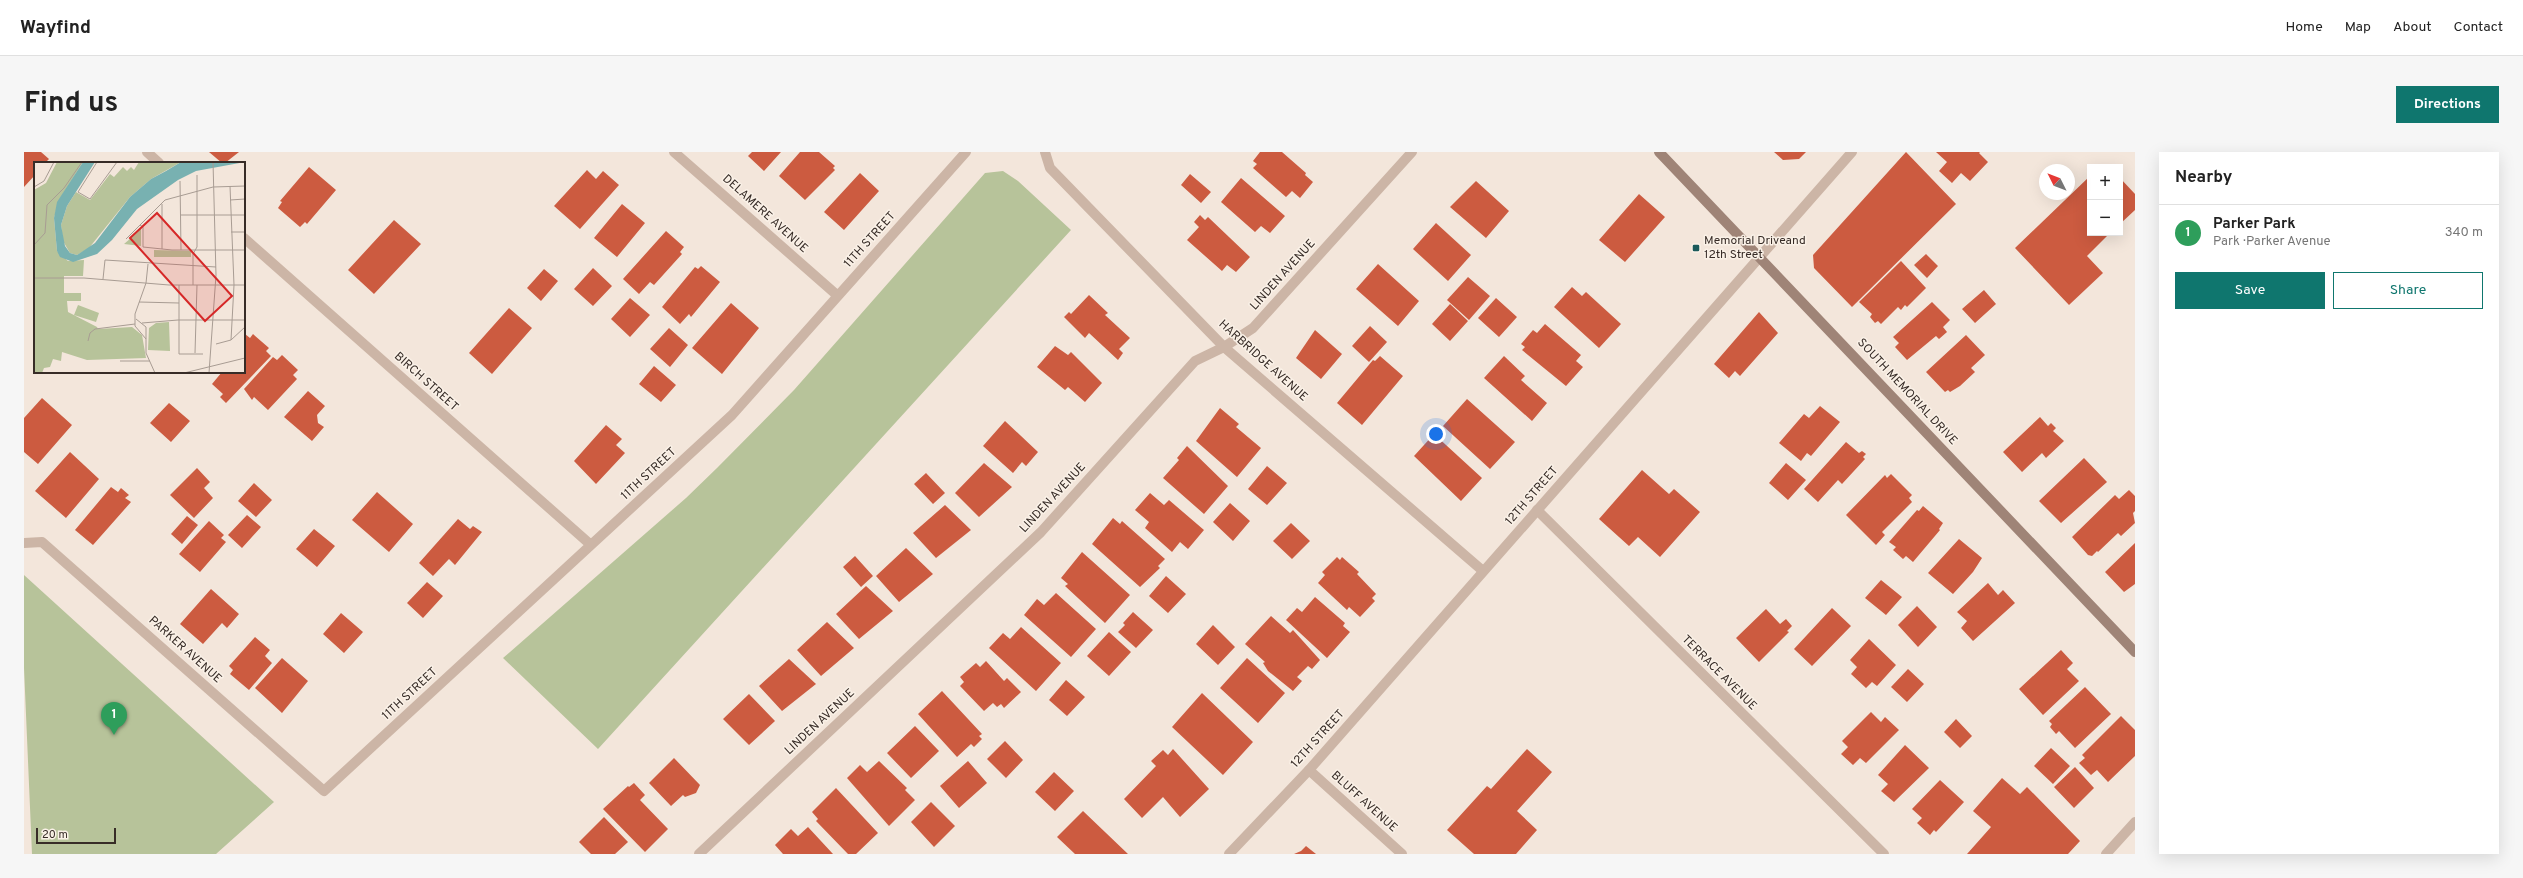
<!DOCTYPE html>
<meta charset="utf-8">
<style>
body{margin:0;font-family:Overpass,sans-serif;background:#f6f6f6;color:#222}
.controls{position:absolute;right:12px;top:12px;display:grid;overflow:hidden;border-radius:0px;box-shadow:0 4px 16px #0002}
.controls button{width:36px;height:36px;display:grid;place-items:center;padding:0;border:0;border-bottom:1px solid #e0e0e0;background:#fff;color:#222;font:20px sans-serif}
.compass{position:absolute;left:2015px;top:12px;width:36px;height:36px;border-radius:50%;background:#fff;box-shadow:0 4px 16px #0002;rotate:312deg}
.scale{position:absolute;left:12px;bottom:10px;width:80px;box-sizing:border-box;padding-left:4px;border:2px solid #372c27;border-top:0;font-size:11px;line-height:14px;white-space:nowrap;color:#372c27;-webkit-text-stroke:3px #faf1e7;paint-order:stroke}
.you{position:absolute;left:1412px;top:282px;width:14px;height:14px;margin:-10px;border:3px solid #fff;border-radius:50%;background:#1a73e8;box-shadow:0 0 0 6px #1a73e833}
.badge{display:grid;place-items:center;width:26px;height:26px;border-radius:50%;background:#0f766e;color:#fff;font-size:13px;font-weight:700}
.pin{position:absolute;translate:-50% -33px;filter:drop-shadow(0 1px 2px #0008)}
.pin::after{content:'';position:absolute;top:21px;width:14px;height:12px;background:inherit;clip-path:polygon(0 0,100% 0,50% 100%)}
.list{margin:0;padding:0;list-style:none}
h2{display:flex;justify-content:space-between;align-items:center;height:52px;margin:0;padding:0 16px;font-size:17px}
h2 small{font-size:13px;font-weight:400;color:#767676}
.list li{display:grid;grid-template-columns:26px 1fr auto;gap:12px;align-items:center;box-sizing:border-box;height:56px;padding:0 16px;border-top:1px solid #e0e0e0}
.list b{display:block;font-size:15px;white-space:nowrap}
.list p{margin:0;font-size:13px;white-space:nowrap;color:#767676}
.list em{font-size:13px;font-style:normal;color:#767676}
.actions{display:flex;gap:8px;padding:12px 16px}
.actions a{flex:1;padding:9px 0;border:1px solid #0f766e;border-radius:0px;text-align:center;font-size:14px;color:#0f766e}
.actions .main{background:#0f766e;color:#fff}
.map{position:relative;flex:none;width:2111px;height:702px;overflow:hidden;border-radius:0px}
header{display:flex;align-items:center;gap:24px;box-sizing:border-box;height:56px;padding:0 20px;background:#fff;border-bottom:1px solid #e0e0e0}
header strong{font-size:19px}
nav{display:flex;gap:22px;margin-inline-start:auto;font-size:14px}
.intro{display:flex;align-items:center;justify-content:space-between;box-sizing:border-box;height:96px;padding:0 24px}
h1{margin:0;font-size:28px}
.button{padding:10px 18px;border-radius:0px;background:#0f766e;color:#fff;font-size:14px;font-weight:700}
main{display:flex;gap:24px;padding:0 24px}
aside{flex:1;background:#fff;border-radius:0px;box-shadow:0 4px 16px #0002}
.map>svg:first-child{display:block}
</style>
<header>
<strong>Wayfind</strong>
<nav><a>Home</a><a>Map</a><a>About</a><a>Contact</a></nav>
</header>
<div class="intro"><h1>Find us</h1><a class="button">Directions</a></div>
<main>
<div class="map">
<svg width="2111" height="702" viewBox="0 0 2111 702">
<rect width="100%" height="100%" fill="#f3e6db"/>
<path fill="#b7c39a" d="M 979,19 L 994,29 L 1047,78 L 574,597 L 479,506 L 662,346 L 693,316 L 770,238 L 961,21 Z
M 0,423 L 250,650 L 192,702 L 8,702 L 0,516 Z"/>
<path fill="#cc5b40" d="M 0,0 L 17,0 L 25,7 L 21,11 L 11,11 L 11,23 L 0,35 Z
M 185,0 L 215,0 L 201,11 L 198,11 Z
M 728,0 L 757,0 L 740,19 L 724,4 Z
M 776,0 L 795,0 L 811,14 L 809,16 L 811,18 L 781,48 L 755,24 Z
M 1236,0 L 1258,0 L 1282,21 L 1281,23 L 1289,30 L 1276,46 L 1268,39 L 1262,45 L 1229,16 L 1233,12 L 1229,9 Z
M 1750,0 L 1782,0 L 1775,7 L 1759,8 Z
M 1882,0 L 1932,52 L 1828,155 L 1790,116 L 1789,103 Z
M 1912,0 L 1956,0 L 1955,1 L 1964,10 L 1946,29 L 1937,21 L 1928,31 L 1915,19 L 1923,10 Z
M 285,15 L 312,38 L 283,72 L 281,70 L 276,75 L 254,56 L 258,50 L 256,49 Z
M 563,18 L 572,27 L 579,19 L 595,33 L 556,77 L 530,54 Z
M 836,21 L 855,39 L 820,78 L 800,60 Z
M 1166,22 L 1187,40 L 1177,51 L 1157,33 Z
M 2066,24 L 2066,81 L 2086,81 L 2063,104 L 2079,121 L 2045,153 L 1991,96 Z
M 1217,26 L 1261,64 L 1246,81 L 1237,74 L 1231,80 L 1197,50 Z
M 2096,26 L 2111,42 L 2111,58 L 2096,72 Z
M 1452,29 L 1485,59 L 1462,86 L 1426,55 Z
M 1615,42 L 1641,65 L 1601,110 L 1575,88 Z
M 598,52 L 621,71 L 593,105 L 570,86 Z
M 1176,63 L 1181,68 L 1184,65 L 1226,105 L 1212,120 L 1203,113 L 1198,119 L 1163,88 L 1175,75 L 1170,70 Z
M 370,68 L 397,92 L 350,142 L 324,118 Z
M 1412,71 L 1447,103 L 1424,129 L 1389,97 Z
M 642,79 L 660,95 L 656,100 L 658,102 L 630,133 L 626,130 L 615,142 L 599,127 Z
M 1902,102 L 1914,114 L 1903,126 L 1890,113 Z
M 1877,109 L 1902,136 L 1883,155 L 1881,153 L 1877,158 L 1874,155 L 1857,172 L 1854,169 L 1851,171 L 1846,165 L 1848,162 L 1835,150 Z
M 1354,112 L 1395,149 L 1374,174 L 1332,137 Z
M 677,114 L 696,130 L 667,165 L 665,162 L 656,172 L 638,155 L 671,115 L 674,117 Z
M 569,116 L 588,134 L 569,154 L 550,137 Z
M 520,117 L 534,129 L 517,149 L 503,136 Z
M 1444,125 L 1466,144 L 1445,168 L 1423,148 Z
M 1548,135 L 1558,144 L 1562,140 L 1597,172 L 1575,196 L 1530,155 Z
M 1960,138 L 1972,152 L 1951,171 L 1938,157 Z
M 1065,143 L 1084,161 L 1081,163 L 1106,186 L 1095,197 L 1099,201 L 1094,208 L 1065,181 L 1061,186 L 1040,165 L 1045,160 L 1047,162 Z
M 606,146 L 626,163 L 606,185 L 587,167 Z
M 1472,146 L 1493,165 L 1475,185 L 1454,166 Z
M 1908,150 L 1926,168 L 1919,175 L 1923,180 L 1915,187 L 1912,184 L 1883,208 L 1871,195 L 1875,191 L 1869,185 Z
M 707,151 L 735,176 L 698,222 L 668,196 Z
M 1426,152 L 1444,169 L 1426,189 L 1408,172 Z
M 485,156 L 508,176 L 468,222 L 445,201 Z
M 1735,160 L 1754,181 L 1716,224 L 1711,219 L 1705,226 L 1690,212 Z
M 1521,172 L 1557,203 L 1552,209 L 1559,215 L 1542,234 L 1498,198 L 1501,195 L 1497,192 L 1509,178 L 1513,181 Z
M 1346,174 L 1363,190 L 1345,210 L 1328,194 Z
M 645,176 L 664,193 L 646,215 L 626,197 Z
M 1291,178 L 1318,202 L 1297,227 L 1272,206 Z
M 221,182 L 226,186 L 229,182 L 245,196 L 242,199 L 247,204 L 202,251 L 196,245 L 199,242 L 188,232 L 198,220 L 220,220 Z
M 1942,183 L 1961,203 L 1947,216 L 1951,220 L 1936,234 L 1926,240 L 1924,238 L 1921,240 L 1902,220 Z
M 1031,194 L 1044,203 L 1047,200 L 1078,231 L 1061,250 L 1044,235 L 1041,238 L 1013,215 Z
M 258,203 L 274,218 L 269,223 L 273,227 L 244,258 L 230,245 L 228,248 L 220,237 L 249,205 L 253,208 Z
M 1356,204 L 1379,224 L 1338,273 L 1313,251 L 1349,208 L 1351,209 Z
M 1480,204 L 1501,224 L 1497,228 L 1523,251 L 1508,269 L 1460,226 Z
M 630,214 L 652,233 L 637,250 L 615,232 Z
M 284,239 L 301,254 L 293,263 L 294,271 L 300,275 L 288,289 L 260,265 Z
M 18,246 L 48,273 L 14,312 L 0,300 L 0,266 Z
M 1443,247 L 1491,290 L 1466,317 L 1419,274 Z
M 145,251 L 166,269 L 147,290 L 126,271 Z
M 1796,254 L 1816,270 L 1787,304 L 1783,301 L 1777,309 L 1755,291 L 1780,262 L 1785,266 Z
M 1196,256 L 1215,272 L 1212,275 L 1237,296 L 1213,325 L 1172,289 Z
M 2016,265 L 2024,274 L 2027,271 L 2032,276 L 2029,279 L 2040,289 L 2022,306 L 2018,301 L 1998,320 L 1979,300 Z
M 981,269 L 1014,300 L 1002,314 L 998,310 L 989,321 L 959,294 Z
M 582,273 L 598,287 L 592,293 L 601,301 L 572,332 L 550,309 Z
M 1410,282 L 1458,326 L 1437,349 L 1390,304 Z
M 1822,290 L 1835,301 L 1838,299 L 1842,302 L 1839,305 L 1841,307 L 1818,332 L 1814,328 L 1794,350 L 1780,337 Z
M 1163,294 L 1204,334 L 1180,362 L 1139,326 L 1155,308 L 1153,306 Z
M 46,300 L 75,327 L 42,366 L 11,339 Z
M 2060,306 L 2083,330 L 2037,371 L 2015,349 Z
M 960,311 L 988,335 L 955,365 L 931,341 Z
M 1762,311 L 1782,328 L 1764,348 L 1745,331 Z
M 1243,314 L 1263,331 L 1243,353 L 1224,337 Z
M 173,316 L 186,330 L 180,336 L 189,346 L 170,366 L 146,343 Z
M 1618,318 L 1645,342 L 1650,337 L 1676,360 L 1636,405 L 1614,385 L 1605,394 L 1575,367 Z
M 902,321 L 921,341 L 909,352 L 890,332 Z
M 1867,322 L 1888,343 L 1885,346 L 1888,350 L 1858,380 L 1861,383 L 1852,393 L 1822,363 L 1861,323 L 1863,326 Z
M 230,331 L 248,348 L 232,365 L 214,349 Z
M 87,335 L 94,340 L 97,336 L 105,343 L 101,346 L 107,350 L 69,393 L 51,378 Z
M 2105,338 L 2111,344 L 2111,359 L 2109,361 L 2111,371 L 2097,384 L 2094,381 L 2074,400 L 2073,399 L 2068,404 L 2064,403 L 2048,385 L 2091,343 L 2095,347 Z
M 353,340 L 389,372 L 365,400 L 328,368 Z
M 1126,341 L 1140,353 L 1145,348 L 1180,378 L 1164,397 L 1156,390 L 1148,400 L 1121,376 L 1125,370 L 1111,358 Z
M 1206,351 L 1226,369 L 1209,389 L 1189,370 Z
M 921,353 L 947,378 L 912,406 L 889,381 Z
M 1899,354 L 1919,371 L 1915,377 L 1916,378 L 1889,410 L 1882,404 L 1879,407 L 1869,398 L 1872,395 L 1865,390 L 1893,358 L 1895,359 Z
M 223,363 L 237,375 L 218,396 L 204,383 Z
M 163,364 L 174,373 L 158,392 L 147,382 Z
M 1089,366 L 1096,372 L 1098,369 L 1141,407 L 1134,414 L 1136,416 L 1116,435 L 1068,392 Z
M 434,367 L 446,377 L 449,374 L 458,380 L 431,413 L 425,407 L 409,424 L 395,411 Z
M 185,369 L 200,383 L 197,386 L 202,390 L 176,420 L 155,402 Z
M 1267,371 L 1286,389 L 1268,407 L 1249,389 Z
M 290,377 L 311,394 L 293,415 L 272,397 Z
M 1935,387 L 1958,406 L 1949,420 L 1929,442 L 1904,421 Z
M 2111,391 L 2111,432 L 2100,440 L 2081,420 Z
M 882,396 L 909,422 L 875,450 L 852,424 Z
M 1058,400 L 1106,443 L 1081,471 L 1041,434 L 1044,432 L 1037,426 Z
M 831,404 L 849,424 L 837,435 L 819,415 Z
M 1313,405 L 1316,408 L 1318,405 L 1335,420 L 1333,422 L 1352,442 L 1348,446 L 1351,449 L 1336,465 L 1325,455 L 1323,458 L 1294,431 L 1301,423 L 1298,420 Z
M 1142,424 L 1162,442 L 1144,461 L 1125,444 Z
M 1857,428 L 1878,445 L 1862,463 L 1841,446 Z
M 403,430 L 419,444 L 399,466 L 383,451 Z
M 1964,431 L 1974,443 L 1979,438 L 1991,451 L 1949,489 L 1937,476 L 1943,469 L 1933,460 Z
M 842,434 L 869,459 L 835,487 L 812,462 Z
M 187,437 L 215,462 L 203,476 L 198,471 L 179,492 L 156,472 Z
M 1032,441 L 1072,477 L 1047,505 L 1000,463 L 1013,447 L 1020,453 Z
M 1291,445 L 1321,471 L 1319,474 L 1326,480 L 1303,506 L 1262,468 L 1273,456 L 1278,460 Z
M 1893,454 L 1913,475 L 1894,495 L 1874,473 Z
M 1808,456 L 1827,474 L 1788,514 L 1770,497 Z
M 1742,457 L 1756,472 L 1762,467 L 1768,474 L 1763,479 L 1765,480 L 1735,510 L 1712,486 Z
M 1109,460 L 1129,478 L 1112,496 L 1094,480 L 1101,473 L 1099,471 Z
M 317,461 L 339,480 L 320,501 L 299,482 Z
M 1247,464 L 1266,481 L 1269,478 L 1296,508 L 1288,517 L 1284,514 L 1273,525 L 1278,529 L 1269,539 L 1244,519 L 1239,511 L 1241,510 L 1221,492 Z
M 803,470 L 830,496 L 797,524 L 773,498 Z
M 1189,473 L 1211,495 L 1194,513 L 1172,492 Z
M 997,475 L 1037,511 L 1012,539 L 965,496 L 979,481 L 986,487 Z
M 1085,480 L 1107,500 L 1085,524 L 1063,504 Z
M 231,485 L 246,498 L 241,504 L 248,511 L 225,538 L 206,522 L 209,518 L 205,514 Z
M 1845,487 L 1872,513 L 1853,534 L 1848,530 L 1842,536 L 1827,522 L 1833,515 L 1826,508 Z
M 2037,498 L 2049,511 L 2043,517 L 2055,529 L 2019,563 L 1995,537 Z
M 258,506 L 284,529 L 258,561 L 231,536 Z
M 1223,506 L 1261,541 L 1234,571 L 1196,536 Z
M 765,507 L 792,532 L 758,559 L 735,534 Z
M 962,509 L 980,529 L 983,526 L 997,540 L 980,556 L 977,552 L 973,555 L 969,551 L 960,559 L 936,534 L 940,530 L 936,525 L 952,511 L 956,515 Z
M 1884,517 L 1900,532 L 1883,550 L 1867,535 Z
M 1042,528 L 1061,545 L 1043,564 L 1025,548 Z
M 2061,535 L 2087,562 L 2051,596 L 2035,579 L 2032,582 L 2026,575 L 2028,572 L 2025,569 Z
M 918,539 L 958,582 L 955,584 L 958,587 L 950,595 L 947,592 L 933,605 L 894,562 Z
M 1178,541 L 1229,590 L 1199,623 L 1148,575 Z
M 725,542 L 751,569 L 725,593 L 699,567 Z
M 1847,560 L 1857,570 L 1861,565 L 1875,578 L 1842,611 L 1836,606 L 1829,613 L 1817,602 L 1824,595 L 1818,589 Z
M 2097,564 L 2111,578 L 2111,604 L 2084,630 L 2073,618 L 2067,623 L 2055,611 L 2061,606 L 2058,603 Z
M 1932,567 L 1948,584 L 1936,596 L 1920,580 Z
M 891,574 L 915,599 L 887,626 L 863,601 Z
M 981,589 L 999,608 L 982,626 L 963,607 Z
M 1881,593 L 1905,616 L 1870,650 L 1857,639 L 1864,632 L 1854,623 Z
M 2027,596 L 2046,614 L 2029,632 L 2010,614 Z
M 1149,597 L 1185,637 L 1156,665 L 1139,645 L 1118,666 L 1100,647 L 1132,614 L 1127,609 L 1139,598 L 1144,603 Z
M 1503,597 L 1528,620 L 1493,659 L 1513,678 L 1492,702 L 1450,702 L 1423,678 L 1463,634 L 1467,637 Z
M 650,606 L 676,633 L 672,641 L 661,645 L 659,643 L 647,654 L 625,631 Z
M 855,609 L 883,636 L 881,638 L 891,648 L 865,674 L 823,626 L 836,613 L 843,620 Z
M 944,609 L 963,631 L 935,656 L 916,634 Z
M 2051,615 L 2070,636 L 2050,656 L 2030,635 Z
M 1030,620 L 1050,639 L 1031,659 L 1011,640 Z
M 1978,626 L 1996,642 L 2003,635 L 2056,689 L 2044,702 L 1943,702 L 1967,675 L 1949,659 Z
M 1916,628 L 1940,650 L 1912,680 L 1910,678 L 1906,683 L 1893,671 L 1898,666 L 1888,657 Z
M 610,631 L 621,643 L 616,648 L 644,677 L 621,700 L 579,657 L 604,634 L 605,635 Z
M 812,636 L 854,681 L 832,702 L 824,702 L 792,669 L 794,667 L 788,660 Z
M 907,650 L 931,674 L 910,695 L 887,670 Z
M 1059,659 L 1104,702 L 1051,702 L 1033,685 Z
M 580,665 L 604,690 L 591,702 L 567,702 L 555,690 Z
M 784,675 L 809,702 L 759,702 L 751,693 L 767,677 L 774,684 Z
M 1282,694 L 1292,702 L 1270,702 L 1277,699 Z"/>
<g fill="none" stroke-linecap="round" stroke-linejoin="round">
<path stroke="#ccb5a6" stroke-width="10" d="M 123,0 L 135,11
M 650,0 L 814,144
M 1021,0 L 1026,16 L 1200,195 L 1459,419
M 220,86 L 567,393
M 1513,358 L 1860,702
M 0,391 L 18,390 L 300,639 L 708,263 L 942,0
M 1285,618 L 1378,702
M 675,702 L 1017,380 L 1171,209 L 1200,195 L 1229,176 L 1388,0
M 2082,702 L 2111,670"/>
<path stroke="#ccb5a6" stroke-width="10" d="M 1205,702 L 1285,618 L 1828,0"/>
<path stroke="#9f8477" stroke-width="10" d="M 1635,0 L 2111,500"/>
</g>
<rect fill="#1b5a5b" stroke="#faf1e7" stroke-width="1.5" x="1668" y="92" width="8" height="8" rx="2"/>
<g text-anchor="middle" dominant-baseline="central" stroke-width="3" stroke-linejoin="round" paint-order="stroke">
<g font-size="12" fill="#372c27" stroke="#faf1e7">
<text transform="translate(741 62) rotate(42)">DELAMERE AVENUE</text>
<text transform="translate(846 88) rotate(-48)">11TH STREET</text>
<text transform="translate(1259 123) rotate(-48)">LINDEN AVENUE</text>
<text transform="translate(1239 209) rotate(42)">HARBRIDGE AVENUE</text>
<text transform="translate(402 230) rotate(42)">BIRCH STREET</text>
<text transform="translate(1883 240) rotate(47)">SOUTH MEMORIAL DRIVE</text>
<text transform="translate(625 322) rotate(-43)">11TH STREET</text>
<text transform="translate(1508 344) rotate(-49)">12TH STREET</text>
<text transform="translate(1029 346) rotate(-47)">LINDEN AVENUE</text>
<text transform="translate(161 498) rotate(42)">PARKER AVENUE</text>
<text transform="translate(1695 521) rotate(45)">TERRACE AVENUE</text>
<text transform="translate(386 542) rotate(-43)">11TH STREET</text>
<text transform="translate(796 570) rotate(-43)">LINDEN AVENUE</text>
<text transform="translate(1294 587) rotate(-48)">12TH STREET</text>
<text transform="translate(1340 650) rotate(42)">BLUFF AVENUE</text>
</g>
<g font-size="12" fill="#372c27" stroke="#faf1e7" text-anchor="start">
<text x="1680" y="89">Memorial Driveand<tspan x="1680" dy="14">12th Street</tspan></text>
</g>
</g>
<g transform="translate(10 10)">
<rect width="211" height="211" fill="#f3e6db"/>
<path d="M 23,0 L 49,0 L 25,38 L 20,56 L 23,89 L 34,99 L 50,98 L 49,114 L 30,114 L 30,135 L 30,131 L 47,131 L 47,139 L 33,139 L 34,150 L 63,165 L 64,167 L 98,165 L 108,173 L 112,196 L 53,198 L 28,190 L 27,199 L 19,197 L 16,205 L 10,206 L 8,211 L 0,211 L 0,28 L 12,21 ZM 105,0 L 147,0 L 117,17 L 96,35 L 55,86 L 43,93 L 36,91 L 29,79 L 27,63 L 33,44 L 42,30 L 56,38 L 76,12 L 80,15 L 89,5 L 93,9 L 97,5 L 100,8 ZM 107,65 L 107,84 L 90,82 L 97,76 ZM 120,88 L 157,89 L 157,95 L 120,95 ZM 44,143 L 65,151 L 62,160 L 40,153 ZM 135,160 L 136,189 L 114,188 L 115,166 L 122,161 Z" fill="#b7c39a"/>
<path d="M 49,0 L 61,0 L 33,44 L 27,63 L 31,84 L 36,91 L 43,93 L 61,81 L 96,35 L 117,17 L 132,9 L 147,0 L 211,0 L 162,9 L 144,18 L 103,47 L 78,78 L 63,92 L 39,100 L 26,95 L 23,89 L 20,56 L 23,40 Z" fill="#78b1b1"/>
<path fill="none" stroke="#a89c93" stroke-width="1" d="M 63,0 L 44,30 L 56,37 L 83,0M 146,19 L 147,88M 196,24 L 200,123 L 197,178M 0,25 L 10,19 L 20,0M 196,38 L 211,37M 128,42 L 128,87M 146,53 L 211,53M 106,63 L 109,65 L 109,85 L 138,88 L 211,88M 197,70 L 211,70M 92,77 L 131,38 L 179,25 L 211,24M 0,83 L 11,71 L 13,43 L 30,26 L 48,0M 0,116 L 50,116 L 135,123 L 211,123M 69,117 L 71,98 L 182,105M 145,123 L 145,192 L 169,192M 159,123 L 159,92 L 163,85 L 163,13M 105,140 L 145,141M 102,157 L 112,165 L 112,191 L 121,211M 108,161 L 144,158 L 211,158M 112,177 L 101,164 L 101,152 L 112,121 L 114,102M 54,179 L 56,171 L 61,167 L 101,162M 182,182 L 197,178 L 211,165M 161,191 L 163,123M 86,199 L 116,199M 150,211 L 211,196M 175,211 L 182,113 L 179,0"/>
<path fill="#d62828" fill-opacity="0.15" stroke="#d62828" stroke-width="2" d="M 123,51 L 198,134 L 171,159 L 96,76 Z"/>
<rect width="211" height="211" fill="none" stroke="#372c27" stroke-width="2"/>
</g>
</svg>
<div class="controls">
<button>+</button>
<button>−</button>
</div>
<svg class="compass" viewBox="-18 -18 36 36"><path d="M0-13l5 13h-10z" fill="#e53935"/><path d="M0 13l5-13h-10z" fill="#767676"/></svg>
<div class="scale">20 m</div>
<div class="you"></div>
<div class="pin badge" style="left:90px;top:583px;background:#2e9e5b">1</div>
</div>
<aside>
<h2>Nearby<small></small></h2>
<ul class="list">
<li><span class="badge" style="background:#2e9e5b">1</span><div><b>Parker Park</b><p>Park · Parker Avenue</p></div><em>340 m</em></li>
</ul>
<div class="actions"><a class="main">Save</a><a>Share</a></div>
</aside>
</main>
